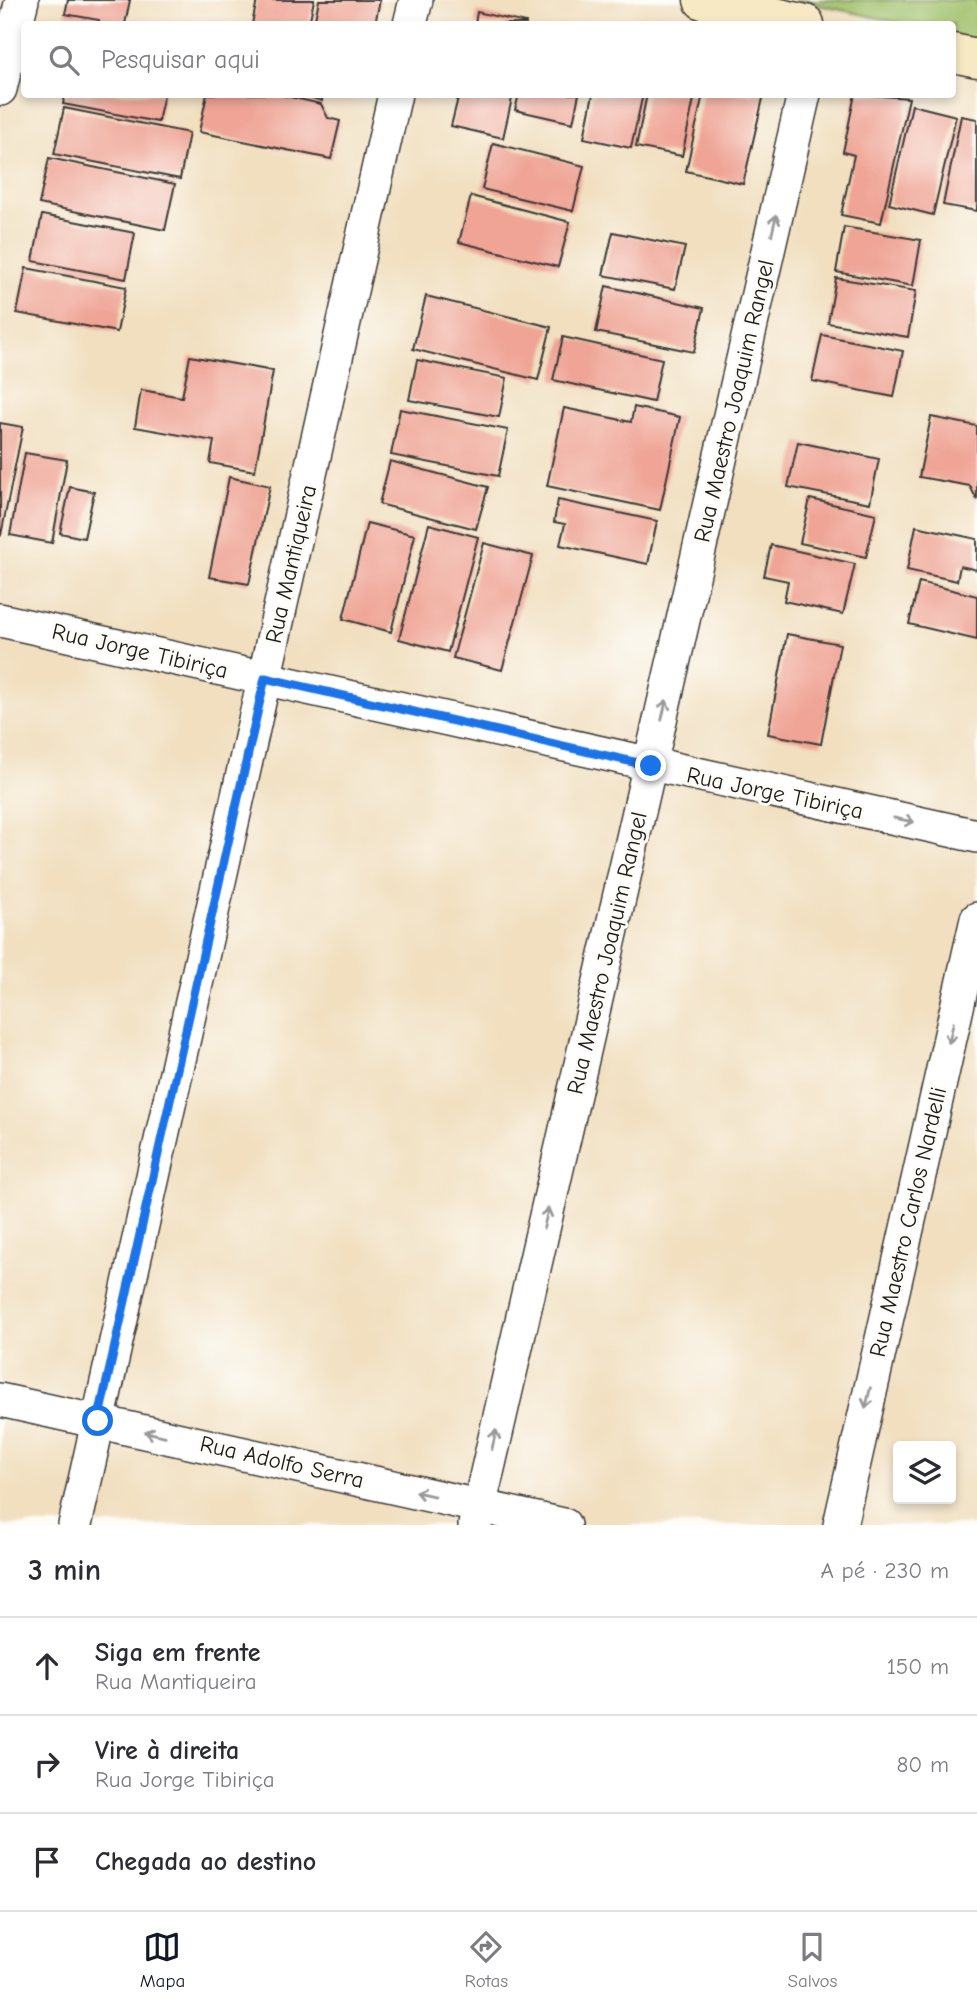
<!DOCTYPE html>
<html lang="pt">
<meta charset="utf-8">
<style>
body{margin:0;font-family:"Comic Neue",sans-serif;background:#f2f2f3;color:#2b2b33}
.controls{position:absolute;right:21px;bottom:21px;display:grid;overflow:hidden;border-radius:7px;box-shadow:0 4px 10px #0003}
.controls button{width:63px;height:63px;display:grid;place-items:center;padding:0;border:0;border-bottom:2px solid #e1e1e2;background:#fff;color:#2b2b33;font:35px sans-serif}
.stop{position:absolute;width:21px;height:21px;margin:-16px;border:5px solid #1a73e8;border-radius:50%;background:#fff}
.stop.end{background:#1a73e8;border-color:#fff;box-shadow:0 2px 7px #0008}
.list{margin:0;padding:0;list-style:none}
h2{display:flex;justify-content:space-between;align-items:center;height:91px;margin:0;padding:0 28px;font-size:30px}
h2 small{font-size:23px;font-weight:400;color:#7c7c81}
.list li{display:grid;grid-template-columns:46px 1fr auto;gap:21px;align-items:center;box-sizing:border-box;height:98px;padding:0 28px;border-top:2px solid #e1e1e2}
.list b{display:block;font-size:26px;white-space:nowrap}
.list p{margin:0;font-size:23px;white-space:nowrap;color:#7c7c81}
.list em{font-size:23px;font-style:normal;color:#7c7c81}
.icon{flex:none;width:38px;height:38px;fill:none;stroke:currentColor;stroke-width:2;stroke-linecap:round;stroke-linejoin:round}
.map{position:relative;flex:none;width:977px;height:1525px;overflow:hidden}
.search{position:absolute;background:#fff;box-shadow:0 4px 10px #0003;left:21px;right:21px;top:21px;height:77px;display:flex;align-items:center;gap:18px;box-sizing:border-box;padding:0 24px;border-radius:7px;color:#7c7c81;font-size:26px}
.sheet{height:385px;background:#fff}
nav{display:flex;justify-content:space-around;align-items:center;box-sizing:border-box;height:98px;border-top:2px solid #e1e1e2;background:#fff;font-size:19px;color:#7c7c81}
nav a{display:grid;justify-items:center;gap:4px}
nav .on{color:#111827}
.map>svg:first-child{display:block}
</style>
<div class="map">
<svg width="977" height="1525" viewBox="0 0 977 1525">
<rect width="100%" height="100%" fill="#fdfcf7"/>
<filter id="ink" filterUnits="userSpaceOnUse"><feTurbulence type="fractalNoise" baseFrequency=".0143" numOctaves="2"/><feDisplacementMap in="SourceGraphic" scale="14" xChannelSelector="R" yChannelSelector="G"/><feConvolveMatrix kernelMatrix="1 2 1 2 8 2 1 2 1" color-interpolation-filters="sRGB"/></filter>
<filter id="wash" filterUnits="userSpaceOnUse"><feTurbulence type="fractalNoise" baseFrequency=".00686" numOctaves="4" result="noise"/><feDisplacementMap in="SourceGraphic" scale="28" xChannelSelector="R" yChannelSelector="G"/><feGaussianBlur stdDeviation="1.57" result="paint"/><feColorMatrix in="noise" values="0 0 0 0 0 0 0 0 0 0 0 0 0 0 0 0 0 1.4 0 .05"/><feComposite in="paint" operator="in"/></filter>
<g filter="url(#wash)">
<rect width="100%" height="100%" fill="#f1dfc0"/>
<path fill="#9ebf68" stroke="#5d6e42" stroke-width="2" d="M 795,0 L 977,0 L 977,40 L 953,35 L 953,24 L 906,24 Z"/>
<g id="blocks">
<path fill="#efa495" d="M 68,0 L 130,0 L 125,24 L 99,24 L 99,20 L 65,14 Z
M 257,0 L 314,0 L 309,24 L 252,24 Z
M 319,0 L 380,0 L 375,24 L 314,24 Z
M 477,12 L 526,23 L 526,24 L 475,24 Z
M 65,94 L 164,94 L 158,122 L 63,104 Z
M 207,94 L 277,94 L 321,104 L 328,118 L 340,121 L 331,159 L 199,132 Z
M 299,94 L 323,94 L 322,101 Z
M 459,94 L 513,94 L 503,138 L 451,126 Z
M 519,94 L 579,94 L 573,123 L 515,110 Z
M 593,94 L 643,94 L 631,148 L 584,138 Z
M 647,94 L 695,94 L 682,156 L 636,147 Z
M 703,94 L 764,94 L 743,184 L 686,171 Z
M 855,94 L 909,98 L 881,223 L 841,215 L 854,155 L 843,152 Z
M 912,105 L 956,116 L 933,215 L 889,204 Z
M 64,108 L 189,133 L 180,179 L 54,154 Z
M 961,116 L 977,119 L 977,211 L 943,205 Z
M 493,143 L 584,166 L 573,211 L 482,189 Z
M 49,158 L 175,184 L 165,230 L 39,204 Z
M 471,196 L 570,222 L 558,267 L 459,242 Z
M 42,215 L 135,233 L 126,279 L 33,261 Z
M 844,227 L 921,240 L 913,286 L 836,272 Z
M 613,232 L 685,247 L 675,289 L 603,275 Z
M 26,268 L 126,287 L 117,332 L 17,313 Z
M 836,278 L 916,291 L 908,337 L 828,323 Z
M 606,286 L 704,308 L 694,352 L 596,332 Z
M 426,296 L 551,327 L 538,380 L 413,349 Z
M 822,335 L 903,351 L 894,397 L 812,381 Z
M 563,337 L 662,359 L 653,402 L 553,380 Z
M 190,356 L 273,371 L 255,471 L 210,463 L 214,441 L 135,427 L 141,390 L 182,397 Z
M 417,360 L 507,378 L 499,417 L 409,400 Z
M 634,407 L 680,417 L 660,510 L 547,486 L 564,408 L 631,422 Z
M 400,409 L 508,430 L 498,476 L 391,455 Z
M 931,417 L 977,426 L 977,500 L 970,486 L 919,477 Z
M 0,423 L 23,427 L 1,535 L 0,534 Z
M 798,442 L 879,459 L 870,503 L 788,487 Z
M 25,453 L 67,460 L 52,543 L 10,535 Z
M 390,461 L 488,487 L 476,529 L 379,504 Z
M 229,477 L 270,486 L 249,584 L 209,577 Z
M 70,487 L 94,492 L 84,538 L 60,533 Z
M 810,499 L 876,514 L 866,557 L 800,543 Z
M 558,500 L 657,521 L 648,564 L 560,545 L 565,524 L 554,522 Z
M 367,523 L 415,535 L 391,632 L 343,619 Z
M 429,524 L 478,537 L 448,652 L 399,639 Z
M 916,526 L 977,539 L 977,570 L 960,566 L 957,581 L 907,570 Z
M 484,543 L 533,556 L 502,670 L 453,658 Z
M 771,545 L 855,564 L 843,614 L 784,601 L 788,581 L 764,576 Z
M 919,582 L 977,596 L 977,640 L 909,624 Z
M 787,634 L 840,644 L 821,744 L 768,734 Z"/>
</g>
</g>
<g filter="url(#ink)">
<use href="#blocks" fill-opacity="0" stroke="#3c3935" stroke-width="2"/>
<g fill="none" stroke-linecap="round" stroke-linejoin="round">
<g stroke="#3c3935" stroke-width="36">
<path id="minor" d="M 410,24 L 416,0
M 0,89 L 22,0
M 0,620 L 977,836
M 0,1400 L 564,1525
M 75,1525 L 395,94
M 475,1525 L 804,94
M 840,1525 L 977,919"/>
</g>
<g stroke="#3c3935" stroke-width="41">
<path id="secondary" d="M 703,0 L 805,24
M 953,53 L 977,58"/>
</g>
<use href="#minor" stroke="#fff" stroke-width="33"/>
<use href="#secondary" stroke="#f6e9c3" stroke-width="38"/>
</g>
<defs><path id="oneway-shaft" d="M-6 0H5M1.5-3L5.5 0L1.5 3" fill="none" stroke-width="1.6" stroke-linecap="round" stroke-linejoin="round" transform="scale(1.75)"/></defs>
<g stroke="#999">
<use href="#oneway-shaft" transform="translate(774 225) rotate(-77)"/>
<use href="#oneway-shaft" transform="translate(664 710) rotate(-77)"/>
<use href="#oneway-shaft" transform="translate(904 820) rotate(12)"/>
<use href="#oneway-shaft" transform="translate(951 1033) rotate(103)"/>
<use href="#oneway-shaft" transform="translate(546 1218) rotate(-77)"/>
<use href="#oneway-shaft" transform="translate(868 1398) rotate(103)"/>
<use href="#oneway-shaft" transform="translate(155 1434) rotate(-167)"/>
<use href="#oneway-shaft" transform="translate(494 1440) rotate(-77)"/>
<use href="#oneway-shaft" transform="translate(425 1494) rotate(-167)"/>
</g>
</g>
<g fill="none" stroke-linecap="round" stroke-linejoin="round" filter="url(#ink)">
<path stroke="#1a73e8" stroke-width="9" d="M 98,1421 L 265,678 L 651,766"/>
</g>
<g text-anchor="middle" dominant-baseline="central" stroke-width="6" stroke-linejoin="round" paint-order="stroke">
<g font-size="23" fill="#1c1c1c" stroke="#fdfcf7">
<text transform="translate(734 401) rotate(-77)">Rua Maestro Joaquim Rangel</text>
<text transform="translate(291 564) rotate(-77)">Rua Mantiqueira</text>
<text transform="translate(140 651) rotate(13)">Rua Jorge Tibiriça</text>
<text transform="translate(775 793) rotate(12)">Rua Jorge Tibiriça</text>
<text transform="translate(607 953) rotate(-77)">Rua Maestro Joaquim Rangel</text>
<text transform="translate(908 1222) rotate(-77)">Rua Maestro Carlos Nardelli</text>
<text transform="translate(282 1462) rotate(13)">Rua Adolfo Serra</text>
</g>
</g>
</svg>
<div class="controls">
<button><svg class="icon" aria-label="layers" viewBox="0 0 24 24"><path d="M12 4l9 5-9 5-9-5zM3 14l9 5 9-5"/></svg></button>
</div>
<div class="stop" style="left:98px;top:1421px"></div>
<div class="stop end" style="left:651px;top:766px"></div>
<div class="search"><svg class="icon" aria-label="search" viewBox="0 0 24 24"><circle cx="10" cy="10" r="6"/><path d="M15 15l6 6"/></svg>Pesquisar aqui</div>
</div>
<section class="sheet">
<h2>3 min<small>A pé · 230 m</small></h2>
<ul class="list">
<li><svg class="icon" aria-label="ahead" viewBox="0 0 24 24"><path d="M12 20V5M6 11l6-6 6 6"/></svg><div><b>Siga em frente</b><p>Rua Mantiqueira</p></div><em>150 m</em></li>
<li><svg class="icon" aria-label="right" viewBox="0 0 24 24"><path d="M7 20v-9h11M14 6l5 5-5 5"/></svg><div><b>Vire à direita</b><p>Rua Jorge Tibiriça</p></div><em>80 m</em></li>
<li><svg class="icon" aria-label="arrive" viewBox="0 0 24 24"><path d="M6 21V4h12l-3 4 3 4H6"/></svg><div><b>Chegada ao destino</b></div></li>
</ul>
</section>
<nav>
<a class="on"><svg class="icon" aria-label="map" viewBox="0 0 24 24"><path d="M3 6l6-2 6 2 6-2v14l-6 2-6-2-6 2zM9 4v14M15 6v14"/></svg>Mapa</a>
<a><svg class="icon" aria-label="directions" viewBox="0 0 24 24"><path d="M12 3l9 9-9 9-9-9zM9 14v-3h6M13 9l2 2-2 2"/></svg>Rotas</a>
<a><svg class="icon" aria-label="saved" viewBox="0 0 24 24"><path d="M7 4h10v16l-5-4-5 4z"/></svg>Salvos</a>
</nav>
